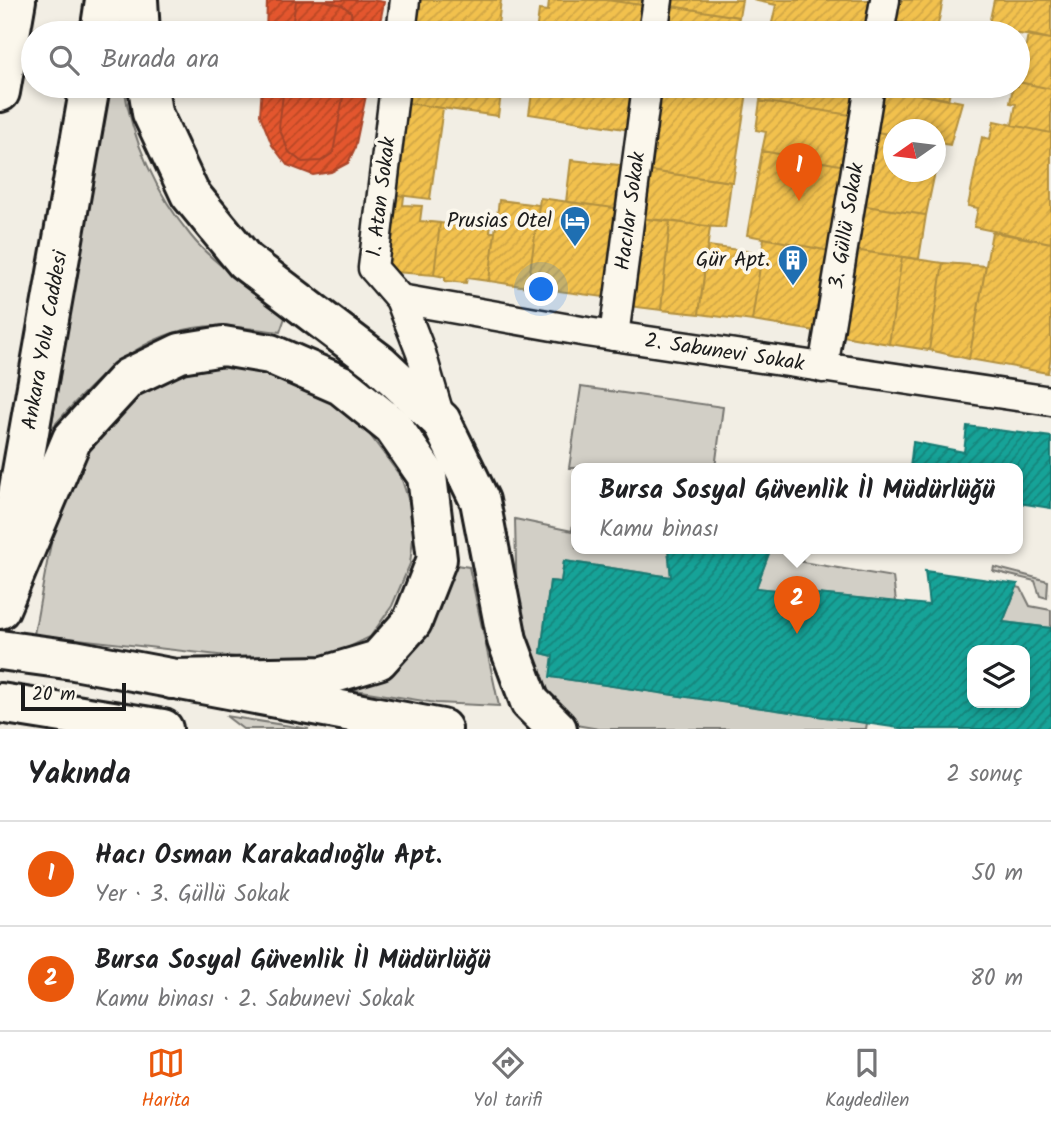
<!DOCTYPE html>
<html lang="tr">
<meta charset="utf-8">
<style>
body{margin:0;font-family:Kalam,sans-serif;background:#f2f2f2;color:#202124}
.controls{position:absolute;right:21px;bottom:21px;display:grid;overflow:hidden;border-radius:14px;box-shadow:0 4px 10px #0003}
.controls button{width:63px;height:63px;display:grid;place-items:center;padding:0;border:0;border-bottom:2px solid #e0e0e0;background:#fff;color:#202124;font:35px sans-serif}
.compass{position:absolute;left:883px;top:119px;width:63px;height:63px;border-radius:50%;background:#fff;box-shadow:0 4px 10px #0003;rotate:256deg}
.scale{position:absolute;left:21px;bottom:18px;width:105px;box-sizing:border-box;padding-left:7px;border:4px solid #1c1c1c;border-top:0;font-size:19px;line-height:24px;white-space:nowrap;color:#1c1c1c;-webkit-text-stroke:5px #fbf7ec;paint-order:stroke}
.you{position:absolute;left:542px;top:290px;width:24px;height:24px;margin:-18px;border:5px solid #fff;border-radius:50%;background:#1a73e8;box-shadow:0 0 0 10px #1a73e833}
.badge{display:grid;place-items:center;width:46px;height:46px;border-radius:50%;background:#ea580c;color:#fff;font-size:23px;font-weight:700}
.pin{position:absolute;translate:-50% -58px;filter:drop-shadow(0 2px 4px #0008)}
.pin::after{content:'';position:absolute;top:37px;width:24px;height:21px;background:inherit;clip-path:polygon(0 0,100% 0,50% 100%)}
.popup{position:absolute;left:571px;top:463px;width:452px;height:91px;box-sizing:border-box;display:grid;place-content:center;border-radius:14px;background:#fff;filter:drop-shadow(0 2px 5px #0005);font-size:23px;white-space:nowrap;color:#757577}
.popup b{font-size:26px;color:#202124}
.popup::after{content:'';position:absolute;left:50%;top:100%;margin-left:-14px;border:14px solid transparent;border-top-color:#fff}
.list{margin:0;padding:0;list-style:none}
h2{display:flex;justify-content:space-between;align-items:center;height:91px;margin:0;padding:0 28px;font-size:30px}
h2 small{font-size:23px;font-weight:400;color:#757577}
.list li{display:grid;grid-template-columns:46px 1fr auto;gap:21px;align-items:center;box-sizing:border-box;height:105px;padding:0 28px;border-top:2px solid #e0e0e0}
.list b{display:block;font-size:26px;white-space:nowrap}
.list p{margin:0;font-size:23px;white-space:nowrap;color:#757577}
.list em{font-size:23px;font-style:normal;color:#757577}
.icon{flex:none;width:38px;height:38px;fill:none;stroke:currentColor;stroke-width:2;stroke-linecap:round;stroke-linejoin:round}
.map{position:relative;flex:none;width:1051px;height:729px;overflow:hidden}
.search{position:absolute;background:#fff;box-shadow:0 4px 10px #0003;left:21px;right:21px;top:21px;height:77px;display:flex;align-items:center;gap:18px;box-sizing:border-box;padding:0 24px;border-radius:38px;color:#757577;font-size:26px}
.sheet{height:301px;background:#fff}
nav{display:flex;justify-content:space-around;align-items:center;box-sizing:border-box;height:98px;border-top:2px solid #e0e0e0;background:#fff;font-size:19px;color:#757577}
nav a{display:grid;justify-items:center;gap:4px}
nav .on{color:#ea580c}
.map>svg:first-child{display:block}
</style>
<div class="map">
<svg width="1051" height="729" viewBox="0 0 1051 729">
<defs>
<pattern id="homes-hatch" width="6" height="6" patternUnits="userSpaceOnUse" patternTransform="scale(1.75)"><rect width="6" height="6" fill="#f2c14e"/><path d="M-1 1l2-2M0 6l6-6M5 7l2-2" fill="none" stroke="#cfa544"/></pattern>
<pattern id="shops-hatch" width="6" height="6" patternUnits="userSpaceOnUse" patternTransform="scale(1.75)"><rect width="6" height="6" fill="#e4572e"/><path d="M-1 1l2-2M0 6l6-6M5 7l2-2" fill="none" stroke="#b84726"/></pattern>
<pattern id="public-hatch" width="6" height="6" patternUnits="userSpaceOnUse" patternTransform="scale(1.75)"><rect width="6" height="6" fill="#17a398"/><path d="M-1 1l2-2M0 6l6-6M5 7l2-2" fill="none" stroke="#14847b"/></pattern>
</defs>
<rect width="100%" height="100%" fill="#f2eee4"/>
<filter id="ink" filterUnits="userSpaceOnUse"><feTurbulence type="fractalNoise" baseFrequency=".0143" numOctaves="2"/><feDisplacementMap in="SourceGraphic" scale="14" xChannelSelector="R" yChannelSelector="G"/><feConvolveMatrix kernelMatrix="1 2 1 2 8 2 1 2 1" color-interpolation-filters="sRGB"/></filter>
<g filter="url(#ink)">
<path fill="#d2cfc6" stroke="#777671" stroke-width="2" d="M 108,86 L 124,86 C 131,138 157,195 191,236 C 216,267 255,290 287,312 L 280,332 C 253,329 222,323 194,328 C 132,338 90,385 51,429 Z
M 226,356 L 321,391 L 364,427 L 401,477 L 415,520 L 410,564 L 392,606 L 370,637 L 339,652 L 288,663 L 34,634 C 53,536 58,442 150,384 C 171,371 202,365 226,356 Z
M 581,387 L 723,407 L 715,468 L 569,468 Z
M 515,519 L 572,531 L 573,523 L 576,524 L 576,548 L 668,548 L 671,577 L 564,561 L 561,582 L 550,581 L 541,653 L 553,656 L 551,677 L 867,723 L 866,729 L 599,729 L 576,725 L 539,699 L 517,609 Z
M 771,548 L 803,548 L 802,562 L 893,577 L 896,602 L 756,588 Z
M 449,564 L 469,567 L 499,706 L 436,703 L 349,689 L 374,677 Z
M 994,567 L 1048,581 L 1047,598 L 1040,596 L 1035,581 L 993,571 Z
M 1017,587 L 1021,588 L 1030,606 L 1051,610 L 1051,628 L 1003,622 Z
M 226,716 L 309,729 L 243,729 Z"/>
<path fill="url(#homes-hatch)" stroke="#b2903f" stroke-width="2" d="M 409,0 L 501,0 L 497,33 L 404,33 Z
M 549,0 L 606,0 L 649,6 L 646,33 L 536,33 L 539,10 L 548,11 Z
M 606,0 L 650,0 L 649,6 Z
M 666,0 L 742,0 L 739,17 L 665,5 Z
M 753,0 L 877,0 L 871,33 L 792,33 L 772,23 L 776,5 Z
M 895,0 L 943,0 L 937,29 L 891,21 Z
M 994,0 L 1051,0 L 1051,39 L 988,29 Z
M 665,5 L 739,17 L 736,33 L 661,33 Z
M 891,21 L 931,29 L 930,33 L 889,33 Z
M 772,23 L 792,33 L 771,33 Z
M 1028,34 L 1051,39 L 1051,89 L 1019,82 Z
M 1018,82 L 1051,89 L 1051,133 L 1012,125 L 1016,104 L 1010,103 L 1013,86 L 1018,86 Z
M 401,86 L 502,86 L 498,116 L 399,102 Z
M 533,86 L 638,88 L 631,130 L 529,114 Z
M 654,86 L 748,86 L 733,182 L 642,170 Z
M 763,86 L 862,86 L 857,116 L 760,101 Z
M 878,86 L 951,86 L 948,100 Z
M 878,86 L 962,102 L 950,145 L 936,143 L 936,130 L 894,130 L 894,135 L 871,131 Z
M 760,101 L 857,116 L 851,167 L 762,151 L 766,132 L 756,130 Z
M 399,102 L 443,108 L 430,199 L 389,194 Z
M 994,121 L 1051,133 L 1051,243 L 974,227 L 978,208 L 968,206 L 982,137 L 990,139 Z
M 871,131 L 894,135 L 894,172 L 935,172 L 926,215 L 858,205 Z
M 936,143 L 940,144 L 936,168 Z
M 762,151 L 851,167 L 835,252 L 747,235 Z
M 571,160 L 628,166 L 622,209 L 566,202 Z
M 642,170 L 731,182 L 725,228 L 638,218 Z
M 387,193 L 404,196 L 403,205 L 422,206 L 420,221 L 440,223 L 434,275 L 382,271 Z
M 540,198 L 622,209 L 611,298 L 528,287 Z
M 499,200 L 539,205 L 528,287 L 489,281 Z
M 853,204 L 926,215 L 919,259 L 846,249 Z
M 460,218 L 491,223 L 490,232 L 495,232 L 489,281 L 467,278 L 466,283 L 445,281 L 445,277 L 434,275 L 440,223 L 459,226 Z
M 638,218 L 670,221 L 661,310 L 628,306 Z
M 670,221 L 710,227 L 699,314 L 661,310 Z
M 992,232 L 1051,243 L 1051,356 L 1048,373 L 969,359 Z
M 764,238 L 835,252 L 822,332 L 752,321 Z
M 708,246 L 762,253 L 752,321 L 699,314 Z
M 846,249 L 902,257 L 889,344 L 831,334 Z
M 902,257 L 943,263 L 929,350 L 889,344 Z
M 943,263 L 986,266 L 969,359 L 929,350 Z"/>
<path fill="url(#shops-hatch)" stroke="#a84529" stroke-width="2" d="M 267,0 L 373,0 L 384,2 L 378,33 L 266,33 Z
M 321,0 L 342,5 L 351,12 L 353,33 L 291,33 L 296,1 Z
M 262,86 L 368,86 L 355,148 L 348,163 L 331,172 L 313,175 L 287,165 L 272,145 L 260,115 Z
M 284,86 L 345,86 L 333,153 L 321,161 L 302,162 L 289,152 L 279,128 Z"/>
<path fill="url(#public-hatch)" stroke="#187a73" stroke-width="2" fill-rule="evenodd" d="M 967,426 L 1051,437 L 1051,508 L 1018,503 L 1018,468 L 910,468 L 913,442 L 964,452 Z
M 668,548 L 771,548 L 756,588 L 929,605 L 925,571 L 1018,584 L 1003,622 L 1051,628 L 1051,729 L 906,729 L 550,677 L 553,656 L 541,653 L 550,581 L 561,582 L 564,561 L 671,577 ZM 972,650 L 1025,650 L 1025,703 L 972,703 Z"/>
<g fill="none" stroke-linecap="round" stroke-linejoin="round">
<g stroke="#1c1c1c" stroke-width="33">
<g id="minor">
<path d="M 401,33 L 405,0"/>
<path d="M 653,33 L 658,0"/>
<path d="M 879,33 L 885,0"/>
<path d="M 395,86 L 373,268 L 400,299 L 421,353 L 441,421"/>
<path id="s1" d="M 400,299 L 587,332 L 1051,401"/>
<path id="s2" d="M 614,336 L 647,86"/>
<path id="s3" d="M 823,368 L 870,86"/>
</g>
</g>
<g stroke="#1c1c1c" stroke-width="44">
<path id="primary" d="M 0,650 L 74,660 L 442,729
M 0,703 L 163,729"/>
</g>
<g stroke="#1c1c1c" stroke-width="44">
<g id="trunk">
<path d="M 138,0 L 140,33"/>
<path d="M 100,33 L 105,0"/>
<path d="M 148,86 L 152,113 L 190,194 L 245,261 L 379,363 L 441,421 L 480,501 L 507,640 L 530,702 L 557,729"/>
<path d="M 0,92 L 16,0"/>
<path id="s4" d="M 8,551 L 90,86"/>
<path d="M 0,609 L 72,439 L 128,378 L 180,353 L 223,346 L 270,354 L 341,385 L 393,427 L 427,476 L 437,559 L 412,622 L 378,660 L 324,676 L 172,679"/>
</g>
</g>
<use href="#minor" stroke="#fbf7ec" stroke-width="28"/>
<use href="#primary" stroke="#fbf7ec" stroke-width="38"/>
<use href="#trunk" stroke="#fbf7ec" stroke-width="38"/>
</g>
</g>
<defs>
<g id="hotel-pin" transform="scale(1.575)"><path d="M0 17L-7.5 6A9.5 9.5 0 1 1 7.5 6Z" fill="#1f6fb2" stroke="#fbf7ec"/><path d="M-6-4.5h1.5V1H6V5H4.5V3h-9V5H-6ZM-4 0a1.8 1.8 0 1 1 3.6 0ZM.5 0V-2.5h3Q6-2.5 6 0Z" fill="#fff"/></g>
<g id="building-pin" transform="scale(1.575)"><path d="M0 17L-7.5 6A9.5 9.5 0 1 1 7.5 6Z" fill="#1f6fb2" stroke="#fbf7ec"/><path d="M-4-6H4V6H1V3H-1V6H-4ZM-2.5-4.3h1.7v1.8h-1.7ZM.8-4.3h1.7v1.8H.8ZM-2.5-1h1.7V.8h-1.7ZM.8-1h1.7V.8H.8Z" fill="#fff"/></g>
</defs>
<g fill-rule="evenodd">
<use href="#hotel-pin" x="575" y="221"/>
<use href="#building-pin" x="793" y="260"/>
</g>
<g text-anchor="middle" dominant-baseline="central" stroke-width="7" stroke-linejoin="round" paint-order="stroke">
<g font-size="21" fill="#1c1c1c" stroke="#fbf7ec">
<text transform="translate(382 197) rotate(-83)">1. Atan Sokak</text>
<text stroke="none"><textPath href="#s2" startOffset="126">Hacılar Sokak</textPath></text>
<text stroke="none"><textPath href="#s3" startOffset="144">3. Güllü Sokak</textPath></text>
<text stroke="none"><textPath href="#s4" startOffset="214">Ankara Yolu Caddesi</textPath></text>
<text stroke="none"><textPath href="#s1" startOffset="329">2. Sabunevi Sokak</textPath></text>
</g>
<g font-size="21" fill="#1c1c1c" stroke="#fbf7ec" text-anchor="end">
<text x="552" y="221">Prusias Otel</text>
<text x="770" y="260">Gür Apt.</text>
</g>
</g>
</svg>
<div class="controls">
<button><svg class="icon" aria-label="layers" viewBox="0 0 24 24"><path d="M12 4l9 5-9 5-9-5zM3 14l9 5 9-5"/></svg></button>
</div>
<svg class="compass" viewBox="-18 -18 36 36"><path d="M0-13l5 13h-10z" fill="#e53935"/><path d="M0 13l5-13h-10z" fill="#757577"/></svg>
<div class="scale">20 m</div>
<div class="you"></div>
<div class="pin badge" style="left:799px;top:201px">1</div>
<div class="pin badge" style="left:797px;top:634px">2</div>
<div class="popup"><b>Bursa Sosyal Güvenlik İl Müdürlüğü</b>Kamu binası</div>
<div class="search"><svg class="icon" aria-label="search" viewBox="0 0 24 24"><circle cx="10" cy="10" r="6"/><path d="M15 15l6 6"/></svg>Burada ara</div>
</div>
<section class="sheet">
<h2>Yakında<small>2 sonuç</small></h2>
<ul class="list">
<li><span class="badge">1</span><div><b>Hacı Osman Karakadıoğlu Apt.</b><p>Yer · 3. Güllü Sokak</p></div><em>50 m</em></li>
<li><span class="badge">2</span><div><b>Bursa Sosyal Güvenlik İl Müdürlüğü</b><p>Kamu binası · 2. Sabunevi Sokak</p></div><em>80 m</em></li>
</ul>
</section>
<nav>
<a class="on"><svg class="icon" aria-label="map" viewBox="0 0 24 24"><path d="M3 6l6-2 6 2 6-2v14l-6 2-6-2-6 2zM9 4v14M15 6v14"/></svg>Harita</a>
<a><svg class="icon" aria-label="directions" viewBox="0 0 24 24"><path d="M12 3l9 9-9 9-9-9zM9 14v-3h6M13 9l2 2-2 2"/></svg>Yol tarifi</a>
<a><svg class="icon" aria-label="saved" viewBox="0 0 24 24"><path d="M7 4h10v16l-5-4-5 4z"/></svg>Kaydedilen</a>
</nav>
